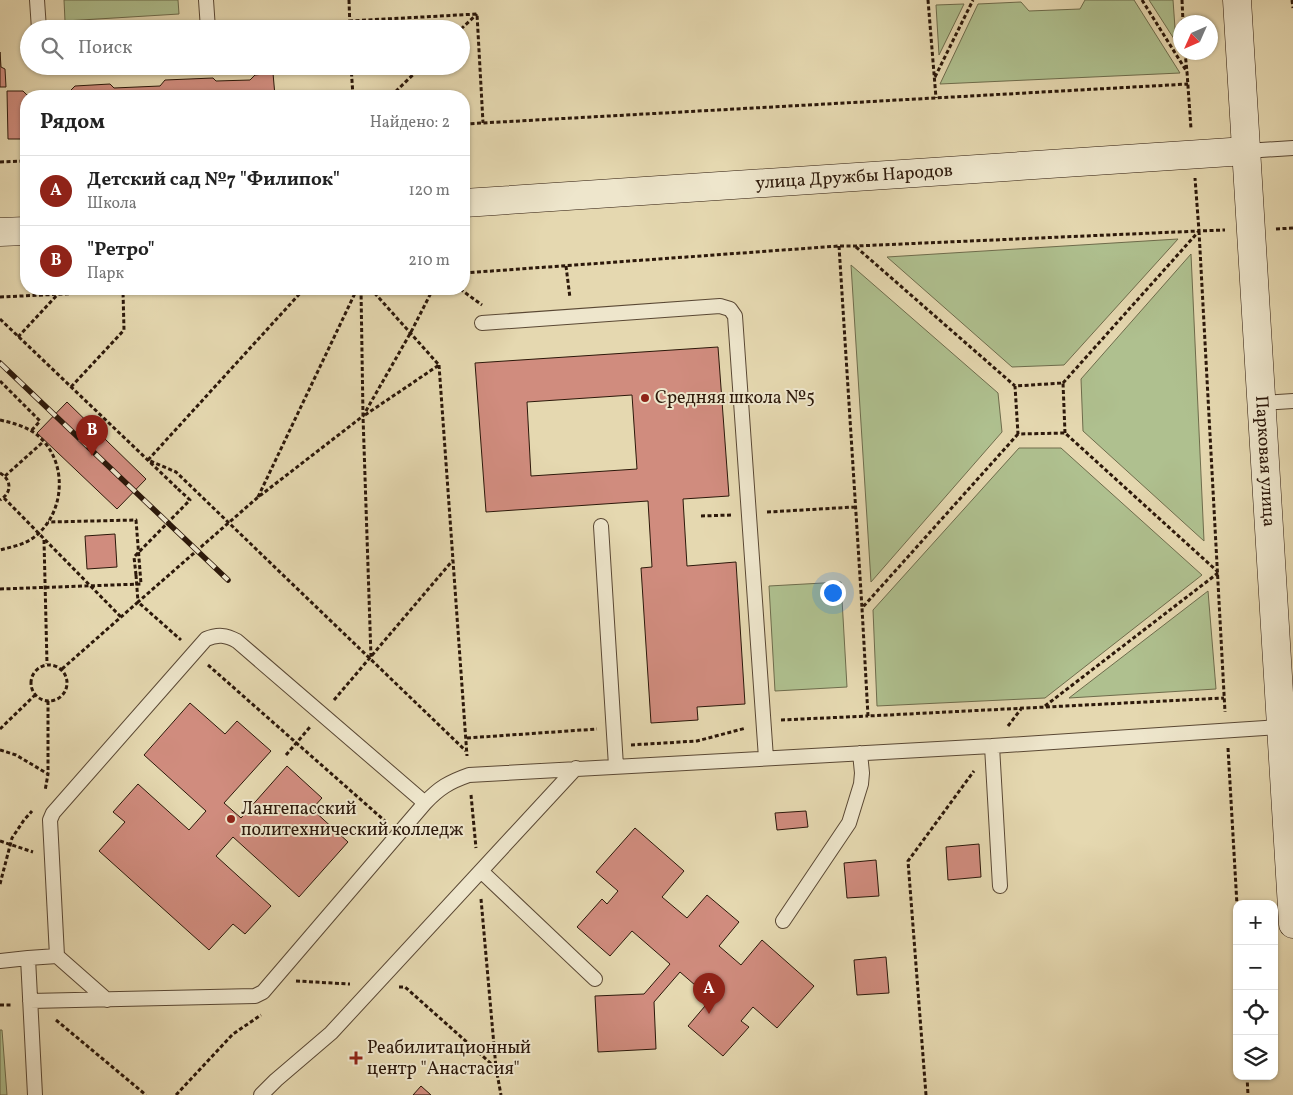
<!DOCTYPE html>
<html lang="ru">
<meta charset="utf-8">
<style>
body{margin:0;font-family:Vollkorn,serif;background:#f2f2f2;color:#222}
.controls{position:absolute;right:15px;bottom:15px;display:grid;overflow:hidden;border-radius:10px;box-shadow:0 1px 4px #0004}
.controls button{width:45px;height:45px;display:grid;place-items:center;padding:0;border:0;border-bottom:1px solid #e0e0e0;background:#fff;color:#222;font:25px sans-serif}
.compass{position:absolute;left:1173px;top:15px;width:45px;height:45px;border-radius:50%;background:#fff;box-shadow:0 1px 4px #0004;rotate:225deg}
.you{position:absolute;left:832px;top:592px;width:18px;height:18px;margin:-12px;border:4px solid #fff;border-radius:50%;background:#1a73e8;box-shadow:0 0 0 8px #1a73e833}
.badge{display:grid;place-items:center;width:32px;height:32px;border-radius:50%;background:#8f2418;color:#fff;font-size:16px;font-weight:700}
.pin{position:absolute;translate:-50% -41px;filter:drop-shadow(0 1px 2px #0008)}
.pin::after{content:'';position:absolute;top:26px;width:18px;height:15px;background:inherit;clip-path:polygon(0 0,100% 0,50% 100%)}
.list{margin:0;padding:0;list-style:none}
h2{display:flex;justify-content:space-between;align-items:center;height:65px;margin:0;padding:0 20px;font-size:21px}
h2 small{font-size:16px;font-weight:400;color:#767676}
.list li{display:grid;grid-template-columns:32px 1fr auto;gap:15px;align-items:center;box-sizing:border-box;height:70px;padding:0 20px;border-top:1px solid #e0e0e0}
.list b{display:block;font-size:19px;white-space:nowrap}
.list p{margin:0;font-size:16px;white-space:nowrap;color:#767676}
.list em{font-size:16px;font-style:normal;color:#767676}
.icon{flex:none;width:28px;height:28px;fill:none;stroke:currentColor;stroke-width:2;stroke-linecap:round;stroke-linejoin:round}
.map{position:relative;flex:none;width:1293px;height:1095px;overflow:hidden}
.search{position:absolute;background:#fff;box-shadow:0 1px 4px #0004;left:20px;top:20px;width:450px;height:55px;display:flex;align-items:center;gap:12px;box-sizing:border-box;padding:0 18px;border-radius:28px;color:#767676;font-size:19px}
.panel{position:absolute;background:#fff;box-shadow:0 1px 4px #0004;left:20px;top:90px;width:450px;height:205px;border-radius:20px}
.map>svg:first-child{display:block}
</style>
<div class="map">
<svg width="1293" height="1095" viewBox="0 0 1293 1095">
<rect width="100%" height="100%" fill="#e5d8b0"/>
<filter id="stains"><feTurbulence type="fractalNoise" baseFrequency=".004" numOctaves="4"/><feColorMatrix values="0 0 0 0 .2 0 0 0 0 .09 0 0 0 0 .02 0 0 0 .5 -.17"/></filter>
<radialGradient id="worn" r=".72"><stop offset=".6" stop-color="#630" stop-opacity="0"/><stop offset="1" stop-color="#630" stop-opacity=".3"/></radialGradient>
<path fill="#afc08f" stroke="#6e6c4c" d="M 64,0 L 178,0 L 179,14 L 65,21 Z
M 1085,0 L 1134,0 L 1180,73 L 940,84 L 978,4 L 1021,2 L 1029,11 L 1080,9 Z
M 1149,0 L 1173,0 L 1176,42 Z
M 964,4 L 939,55 L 936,5 Z
M 1178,239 L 1064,365 L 1012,367 L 887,257 Z
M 1191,254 L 1204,541 L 1083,431 L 1081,379 Z
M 851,265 L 998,393 L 1002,432 L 871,582 Z
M 1019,448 L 1061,448 L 1202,575 L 1045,698 L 877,706 L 873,610 Z
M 841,582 L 847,687 L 775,691 L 769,586 Z
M 1208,591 L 1216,689 L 1069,698 Z
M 0,1030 L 2,1030 L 7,1095 L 0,1095 Z"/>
<path fill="#d08c7e" stroke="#2c180a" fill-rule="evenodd" d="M 0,52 L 1,67 L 5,69 L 6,87 L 0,87 Z
M 273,73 L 275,96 L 26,96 L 26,139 L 8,139 L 7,91 L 23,91 L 27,95 L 69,92 L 75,86 L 110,84 L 114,88 L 160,86 L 165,80 L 213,78 L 216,81 L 250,80 L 255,75 Z
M 718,347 L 729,496 L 683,499 L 687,566 L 736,562 L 745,704 L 697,707 L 698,720 L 651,723 L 641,568 L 652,567 L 648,501 L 486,512 L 475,363 ZM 632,395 L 637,469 L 531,476 L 527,402 Z
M 67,402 L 146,479 L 117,509 L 37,433 Z
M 115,534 L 117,567 L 87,569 L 85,536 Z
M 190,703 L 225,734 L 237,721 L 271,751 L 224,803 L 241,818 L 287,766 L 322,798 L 312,809 L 348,842 L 299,897 L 233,837 L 216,856 L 271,906 L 245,934 L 233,924 L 209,950 L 99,851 L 125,822 L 113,812 L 138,784 L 189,830 L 206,811 L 144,755 Z
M 806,811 L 808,827 L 777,830 L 775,813 Z
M 635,828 L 684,871 L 662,897 L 687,918 L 707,895 L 739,922 L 719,946 L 741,965 L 762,940 L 814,986 L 777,1028 L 753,1007 L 741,1021 L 749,1027 L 723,1056 L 688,1026 L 711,999 L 680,972 L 654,1002 L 656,1049 L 598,1052 L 595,996 L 644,994 L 670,964 L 632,931 L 610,956 L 577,927 L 602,899 L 607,904 L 618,891 L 596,872 Z
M 979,844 L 981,877 L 948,880 L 946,847 Z
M 876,860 L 879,896 L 847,898 L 844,863 Z
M 886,957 L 889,993 L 857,995 L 854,960 Z
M 421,1086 L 431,1095 L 413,1095 Z"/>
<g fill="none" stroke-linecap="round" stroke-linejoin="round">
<g stroke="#5a4834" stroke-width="16">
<path id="lane" d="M 37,0 L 39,29
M 206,0 L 208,29
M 1246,151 L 1293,148
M 482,323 L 720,306 L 730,309 L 735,316 L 766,758
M 1261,403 L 1293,401
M 601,526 L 616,766
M 992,746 L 1000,886
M 425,803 C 439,788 449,782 469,775 L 992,746 L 1281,727
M 481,871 L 595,979
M 783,921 L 849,823 L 861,784 L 862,773 L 860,753
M 57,956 L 107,1000
M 28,958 L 57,956 L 50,820 L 53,813 L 206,639 C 218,634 226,635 237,641 L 425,803 L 263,992 L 255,996 L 30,1001
M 0,961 L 28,958 L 35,1095
M 261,1095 L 276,1080 L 331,1033 L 576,768"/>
</g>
<g stroke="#2c180a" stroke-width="29">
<g id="secondary">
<path id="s1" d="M 1237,0 L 1293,924"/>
<path id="s2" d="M 464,203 L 1246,151"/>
<path d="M 0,232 L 26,231"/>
</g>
</g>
<path stroke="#2c180a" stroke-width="3" stroke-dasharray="4 2.5" stroke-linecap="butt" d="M 349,0 L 350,29
M 928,0 L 936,98
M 1142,0 L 1187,72 L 1191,129
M 1182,0 L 1183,22
M 1292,0 L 1293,8
M 349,21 L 477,14 L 483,123
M 461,29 L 477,14
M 1185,52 L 1187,72
M 351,66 L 353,96
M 935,77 L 973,0
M 391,96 L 422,66
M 464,124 L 1188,84
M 0,162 L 26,161
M 1276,229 L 1293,228
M 1199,231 L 1225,712
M 839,246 L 862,608
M 856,247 L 1015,386
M 566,266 L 570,298
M 464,273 L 839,246 L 856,246 L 1199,231 L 1195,178
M 304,289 L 148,460 L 176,472 L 466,751
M 361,289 L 363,416 L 371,657
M 460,289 L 482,305
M 0,297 L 169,289
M 0,319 L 177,488
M 18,337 L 58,294
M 439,365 L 467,756
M 0,381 L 40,421 L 31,431
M 1063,383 L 1199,231 L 1225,230
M 71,387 L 124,330 L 123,291
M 365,415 L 439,365 L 371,289
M 0,420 C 13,423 25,426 36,434 C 69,460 66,514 33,538 C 23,545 11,547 0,550
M 1065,433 L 1063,383 L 1015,386 L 1018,434 L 1065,433 L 1217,571
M 1018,434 L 862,608 L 868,716 L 1224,698
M 0,473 C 12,480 12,493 0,500
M 5,476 L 43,442
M 258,497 L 357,289
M 4,498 L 121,617
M 767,512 L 855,507
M 701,516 L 731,515
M 44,540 L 47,664
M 136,575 L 138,602 L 257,498 L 363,416 L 411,332 L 433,289
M 0,589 L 141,584 L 136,520 L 48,522
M31 683a18 18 0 1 1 36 0a18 18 0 1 1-36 0Z
M 208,665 L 385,821
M 62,669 L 138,602 L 181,640
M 334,700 L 453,560
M 48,701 L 48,774
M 1045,706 L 1218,573
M 781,720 L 868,716
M 1008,726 L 1021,709
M 0,729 L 35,695
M 467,738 L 597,729
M 631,745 L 697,741 L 746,728
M 1228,748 L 1237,905
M 0,750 L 16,755 L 48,774 L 45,791
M 286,755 L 310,727
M 471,795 L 476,848
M 0,841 L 33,852
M 0,884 L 12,838 L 24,820 L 32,811
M 481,899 L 496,1068 L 501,1095
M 296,981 L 350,984
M 399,987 L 405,987 L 496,1068
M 0,1005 L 12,1005
M 56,1020 L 146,1095
M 1247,1076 L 1248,1095
M 176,1095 L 233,1034 L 261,1015
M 926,1095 L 908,861 L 974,771"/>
<use href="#lane" stroke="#eee6cc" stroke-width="14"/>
<use href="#secondary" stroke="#eee6cc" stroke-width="28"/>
<g stroke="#2c180a" stroke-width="5.5">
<path id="rail" d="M 0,363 L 228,580"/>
</g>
<use href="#rail" stroke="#eee6cc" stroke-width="4" stroke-dasharray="11" stroke-linecap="butt"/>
<path stroke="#2c180a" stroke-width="3" stroke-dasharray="4 2.5" stroke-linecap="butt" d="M 136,575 L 134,557 L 190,500 L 177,488"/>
</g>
<g fill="#8f2418" stroke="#eee6cc" stroke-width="2">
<circle cx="645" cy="398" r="5"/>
<circle cx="231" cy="819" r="5"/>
<path d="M353.5 1050.5h5v5h5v5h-5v5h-5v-5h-5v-5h5z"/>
</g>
<g text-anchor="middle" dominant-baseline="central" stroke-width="4" stroke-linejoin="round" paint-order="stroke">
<g font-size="18" fill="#2c180a" stroke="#eee6cc">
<text stroke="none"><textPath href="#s2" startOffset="391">улица Дружбы Народов</textPath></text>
<text stroke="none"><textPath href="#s1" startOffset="462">Парковая улица</textPath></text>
</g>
<g font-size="18" fill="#2c180a" stroke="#eee6cc" text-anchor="start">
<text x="655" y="398">Средняя школа №5</text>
<text x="241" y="809">Лангепасский<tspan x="241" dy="21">политехнический колледж</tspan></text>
<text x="367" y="1048">Реабилитационный<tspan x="367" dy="21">центр "Анастасия"</tspan></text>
</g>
</g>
<rect width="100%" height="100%" filter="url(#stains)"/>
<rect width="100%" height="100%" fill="url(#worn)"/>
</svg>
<div class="controls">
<button>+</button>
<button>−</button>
<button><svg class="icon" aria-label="locate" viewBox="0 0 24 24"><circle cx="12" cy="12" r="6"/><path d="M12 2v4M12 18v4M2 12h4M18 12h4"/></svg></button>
<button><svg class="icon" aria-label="layers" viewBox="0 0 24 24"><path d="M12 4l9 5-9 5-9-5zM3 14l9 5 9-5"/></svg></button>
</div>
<svg class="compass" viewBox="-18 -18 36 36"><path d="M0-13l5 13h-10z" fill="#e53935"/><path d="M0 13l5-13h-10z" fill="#767676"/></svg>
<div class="you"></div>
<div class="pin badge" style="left:709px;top:1014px">A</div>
<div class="pin badge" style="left:92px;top:456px">B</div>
<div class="search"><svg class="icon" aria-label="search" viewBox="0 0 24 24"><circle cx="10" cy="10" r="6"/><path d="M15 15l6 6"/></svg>Поиск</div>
<section class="panel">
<h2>Рядом<small>Найдено: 2</small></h2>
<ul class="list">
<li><span class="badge">A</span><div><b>Детский сад №7 &quot;Филипок&quot;</b><p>Школа</p></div><em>120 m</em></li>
<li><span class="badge">B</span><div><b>&quot;Ретро&quot;</b><p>Парк</p></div><em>210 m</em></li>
</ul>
</section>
</div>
